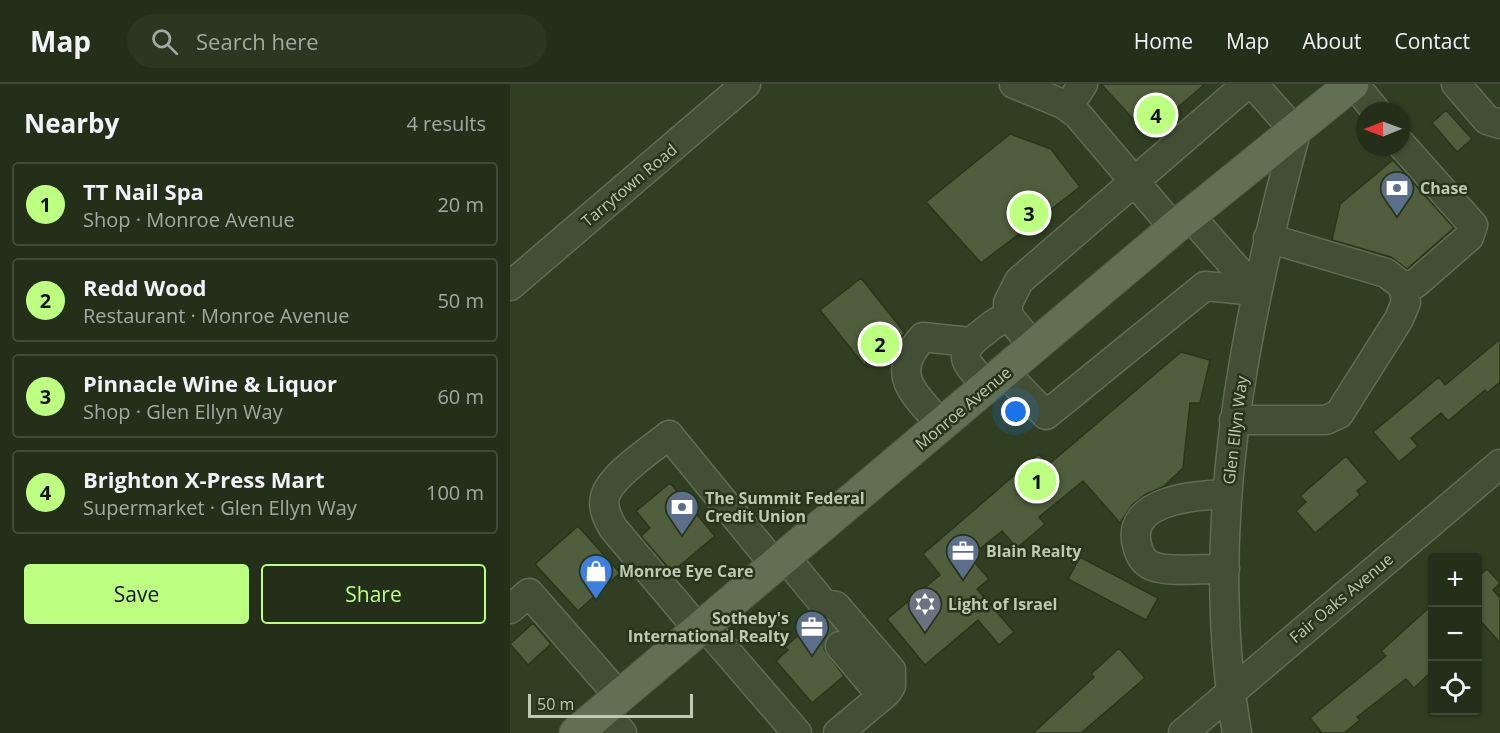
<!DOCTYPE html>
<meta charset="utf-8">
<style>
body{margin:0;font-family:"Open Sans",sans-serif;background:#2c3722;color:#f1f3f6}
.controls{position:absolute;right:18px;bottom:18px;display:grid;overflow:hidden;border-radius:6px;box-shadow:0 2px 4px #0004}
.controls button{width:54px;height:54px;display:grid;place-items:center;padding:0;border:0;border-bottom:2px solid #414a38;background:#242f19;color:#f1f3f6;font:30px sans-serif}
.compass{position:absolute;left:846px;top:18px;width:54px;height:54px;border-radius:50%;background:#242f19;box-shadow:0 2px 4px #0004;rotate:269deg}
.scale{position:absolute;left:18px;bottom:15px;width:165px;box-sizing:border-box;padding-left:6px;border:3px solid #bdcab1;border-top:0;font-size:16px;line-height:21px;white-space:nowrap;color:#bdcab1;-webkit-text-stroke:4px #27341a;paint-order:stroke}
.you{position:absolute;left:506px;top:328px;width:21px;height:21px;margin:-15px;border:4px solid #fff;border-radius:50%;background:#1a73e8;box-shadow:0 0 0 9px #1a73e833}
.badge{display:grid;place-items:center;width:39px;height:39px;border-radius:50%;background:#bcff81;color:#111;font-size:20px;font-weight:700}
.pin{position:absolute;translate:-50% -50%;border:3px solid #fff;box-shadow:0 2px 6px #0006}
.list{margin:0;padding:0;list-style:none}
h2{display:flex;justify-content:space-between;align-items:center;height:78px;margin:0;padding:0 24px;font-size:26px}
h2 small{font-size:20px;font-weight:400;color:#a3a9a2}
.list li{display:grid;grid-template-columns:39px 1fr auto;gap:18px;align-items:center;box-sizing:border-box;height:84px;margin:0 12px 12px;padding:0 12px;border:2px solid #414a38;border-radius:6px}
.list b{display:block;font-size:22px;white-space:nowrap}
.list p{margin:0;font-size:20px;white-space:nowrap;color:#a3a9a2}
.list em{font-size:20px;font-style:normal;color:#a3a9a2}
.actions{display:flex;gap:12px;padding:18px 24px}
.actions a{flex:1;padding:14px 0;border:2px solid #bcff81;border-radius:6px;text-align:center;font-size:21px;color:#bcff81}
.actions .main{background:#bcff81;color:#111}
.icon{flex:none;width:33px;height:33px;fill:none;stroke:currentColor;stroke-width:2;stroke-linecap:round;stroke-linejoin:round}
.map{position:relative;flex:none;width:990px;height:649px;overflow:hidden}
header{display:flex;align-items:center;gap:36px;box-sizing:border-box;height:84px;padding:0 30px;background:#242f19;border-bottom:2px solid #414a38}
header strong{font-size:28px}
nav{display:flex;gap:33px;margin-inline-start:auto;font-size:21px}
.search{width:420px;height:54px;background:#2c3722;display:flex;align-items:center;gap:15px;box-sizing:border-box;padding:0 21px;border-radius:33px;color:#a3a9a2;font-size:22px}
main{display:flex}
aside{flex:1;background:#242f19}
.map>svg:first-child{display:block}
</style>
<header>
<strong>Map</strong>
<div class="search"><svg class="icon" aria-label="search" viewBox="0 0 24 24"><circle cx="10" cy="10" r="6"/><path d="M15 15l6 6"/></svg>Search here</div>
<nav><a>Home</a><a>Map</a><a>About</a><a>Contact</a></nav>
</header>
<main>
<aside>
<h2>Nearby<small>4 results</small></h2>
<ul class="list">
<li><span class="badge">1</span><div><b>TT Nail Spa</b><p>Shop · Monroe Avenue</p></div><em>20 m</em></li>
<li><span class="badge">2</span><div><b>Redd Wood</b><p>Restaurant · Monroe Avenue</p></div><em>50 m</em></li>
<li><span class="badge">3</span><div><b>Pinnacle Wine &amp; Liquor</b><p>Shop · Glen Ellyn Way</p></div><em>60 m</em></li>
<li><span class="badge">4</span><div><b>Brighton X-Press Mart</b><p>Supermarket · Glen Ellyn Way</p></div><em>100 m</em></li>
</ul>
<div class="actions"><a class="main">Save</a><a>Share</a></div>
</aside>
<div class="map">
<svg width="990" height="649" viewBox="0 0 990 649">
<rect width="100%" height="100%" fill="#303f21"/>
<path fill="#4f5e3d" stroke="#29361c" stroke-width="1.5" d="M 591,0 L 695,0 L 637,50 Z
M 936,26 L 962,55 L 947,68 L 922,39 Z
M 500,50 L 541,65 L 570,103 L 471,179 L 416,118 Z
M 883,76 L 944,144 L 897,185 L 881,173 L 822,156 L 830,120 Z
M 351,194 L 395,249 L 354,281 L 310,226 Z
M 990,255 L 990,298 L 977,309 L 975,306 L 938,337 L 931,329 L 901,354 L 908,362 L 889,378 L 863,348 L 929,293 L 935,301 Z
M 671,268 L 700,276 L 690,319 L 680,319 L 673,384 L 653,403 L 636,410 L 622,421 L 610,439 L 573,397 L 529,433 L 535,440 L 507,464 L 492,447 L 460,473 L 479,495 L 467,505 L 504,548 L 489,561 L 468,536 L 415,581 L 377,535 L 430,491 L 413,470 L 529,370 L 538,381 Z
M 836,372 L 858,398 L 847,407 L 850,411 L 805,449 L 786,427 L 796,418 L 790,412 Z
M 160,399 L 205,452 L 162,488 L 131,452 L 140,444 L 126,427 Z
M 68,442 L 110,489 L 68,527 L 25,480 Z
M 570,473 L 648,514 L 636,536 L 558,495 Z
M 977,485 L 990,499 L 983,506 L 990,514 L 990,559 L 968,534 L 968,488 L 970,491 Z
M 922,521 L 922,587 L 904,604 L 896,595 L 847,633 L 850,636 L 834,649 L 812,649 L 800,634 L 876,572 L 871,567 Z
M 23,539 L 41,560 L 18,581 L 0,560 Z
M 318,539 L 325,547 L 315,556 L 314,565 L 334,592 L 302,619 L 266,577 L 278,566 L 275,563 L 292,548 L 296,552 L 307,542 L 311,546 Z
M 609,564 L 635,594 L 571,649 L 523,649 L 584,593 L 581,590 Z"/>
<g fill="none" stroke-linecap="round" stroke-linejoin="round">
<path stroke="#455437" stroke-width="28" stroke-dasharray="28 14" stroke-linecap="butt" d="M 313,543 L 330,562"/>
<g stroke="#606d53" stroke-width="31">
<path id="minor" d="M 504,0 L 553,20 L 567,30 L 664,144
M 844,0 L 866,27
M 946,0 L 977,36 L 990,40
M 558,23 L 573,0
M 680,132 L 746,207
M 758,154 L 876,189 L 893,202 L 905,200 L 959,153 L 963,141 L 891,60
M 0,202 L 236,0
M 498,234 L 498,219 L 509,197 L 737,0
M 495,289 L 536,331 L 695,202 L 746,207
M 478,303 C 460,282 442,272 471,250 C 479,244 486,237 495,234 L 501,235 L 524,263
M 724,336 L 816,336 L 829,330 L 889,235 L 896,218 L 893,202
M 432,342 C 406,310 377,292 413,253 L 460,258
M 275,473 L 313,519 L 326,522 L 381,586 L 381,602 L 377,608 L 328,649
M 715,485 C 696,484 659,489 642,482 C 633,478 629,470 627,461 C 615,415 689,411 717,410
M 0,525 L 19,509 L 110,613
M 194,541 L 287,649
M 189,546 L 103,444 C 98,435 92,424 95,413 C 100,392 142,365 159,351 L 265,481
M 330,562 L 372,612
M 92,627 L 112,649
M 673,649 L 990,380
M 727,649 C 692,445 734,244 786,48 L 743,0"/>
</g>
<g stroke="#4e5b41" stroke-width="35">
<path id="major" d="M 66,649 L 664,144 L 842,0"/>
</g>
<use href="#minor" stroke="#424f35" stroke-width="28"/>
<use href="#major" stroke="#616f53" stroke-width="33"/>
</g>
<defs>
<g id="bank-pin" transform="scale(1.725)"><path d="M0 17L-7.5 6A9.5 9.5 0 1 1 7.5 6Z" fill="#5c6f8a" stroke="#27341a"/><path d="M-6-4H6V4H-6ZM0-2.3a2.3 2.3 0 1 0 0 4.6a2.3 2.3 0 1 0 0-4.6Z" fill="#fff"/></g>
<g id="office-pin" transform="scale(1.725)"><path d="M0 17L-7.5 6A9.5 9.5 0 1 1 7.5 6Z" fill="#5c6f8a" stroke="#27341a"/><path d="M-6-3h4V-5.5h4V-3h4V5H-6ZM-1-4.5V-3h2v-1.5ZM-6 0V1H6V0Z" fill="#fff"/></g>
<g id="shop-pin" transform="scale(1.725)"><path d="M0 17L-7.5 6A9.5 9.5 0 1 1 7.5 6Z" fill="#3f7fe0" stroke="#27341a"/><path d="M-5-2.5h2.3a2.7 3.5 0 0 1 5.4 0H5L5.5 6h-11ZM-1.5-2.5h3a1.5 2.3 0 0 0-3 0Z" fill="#fff"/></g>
<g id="synagogue-pin" transform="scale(1.725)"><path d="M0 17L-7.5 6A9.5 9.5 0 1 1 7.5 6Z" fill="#6b7280" stroke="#27341a"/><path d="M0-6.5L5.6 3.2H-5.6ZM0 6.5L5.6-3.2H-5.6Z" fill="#fff"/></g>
</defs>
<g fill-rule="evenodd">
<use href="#bank-pin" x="887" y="104"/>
<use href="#bank-pin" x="172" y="423"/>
<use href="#office-pin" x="453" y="467"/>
<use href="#shop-pin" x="86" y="487"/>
<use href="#synagogue-pin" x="415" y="520"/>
<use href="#office-pin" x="302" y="543"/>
</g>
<g text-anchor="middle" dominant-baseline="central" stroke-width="5" stroke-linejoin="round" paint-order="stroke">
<g font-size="16" fill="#bdcab1" stroke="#27341a">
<text transform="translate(119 101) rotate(-40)">Tarrytown Road</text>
<text transform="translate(453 324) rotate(-40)">Monroe Avenue</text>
<text transform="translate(725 346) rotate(-83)">Glen Ellyn Way</text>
<text transform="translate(831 514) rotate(-40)">Fair Oaks Avenue</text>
</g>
<g font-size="16" font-weight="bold" fill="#bdcab1" stroke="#27341a" text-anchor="start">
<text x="910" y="104">Chase</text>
<text x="195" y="414">The Summit Federal<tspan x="195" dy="18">Credit Union</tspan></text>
<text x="476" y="467">Blain Realty</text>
<text x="109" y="487">Monroe Eye Care</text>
<text x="438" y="520">Light of Israel</text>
<text x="279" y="534" text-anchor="end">Sotheby's<tspan x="279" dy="18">International Realty</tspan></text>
</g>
</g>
</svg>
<div class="controls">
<button>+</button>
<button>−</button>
<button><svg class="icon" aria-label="locate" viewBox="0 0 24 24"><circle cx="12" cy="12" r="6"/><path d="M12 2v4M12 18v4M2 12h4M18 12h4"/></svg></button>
</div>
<svg class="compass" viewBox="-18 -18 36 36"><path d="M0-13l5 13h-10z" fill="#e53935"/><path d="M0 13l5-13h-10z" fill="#a3a9a2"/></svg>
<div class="scale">50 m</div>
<div class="you"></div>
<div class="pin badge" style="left:527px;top:397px">1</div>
<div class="pin badge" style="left:370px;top:260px">2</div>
<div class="pin badge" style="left:519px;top:129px">3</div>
<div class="pin badge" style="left:646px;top:31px">4</div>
</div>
</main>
